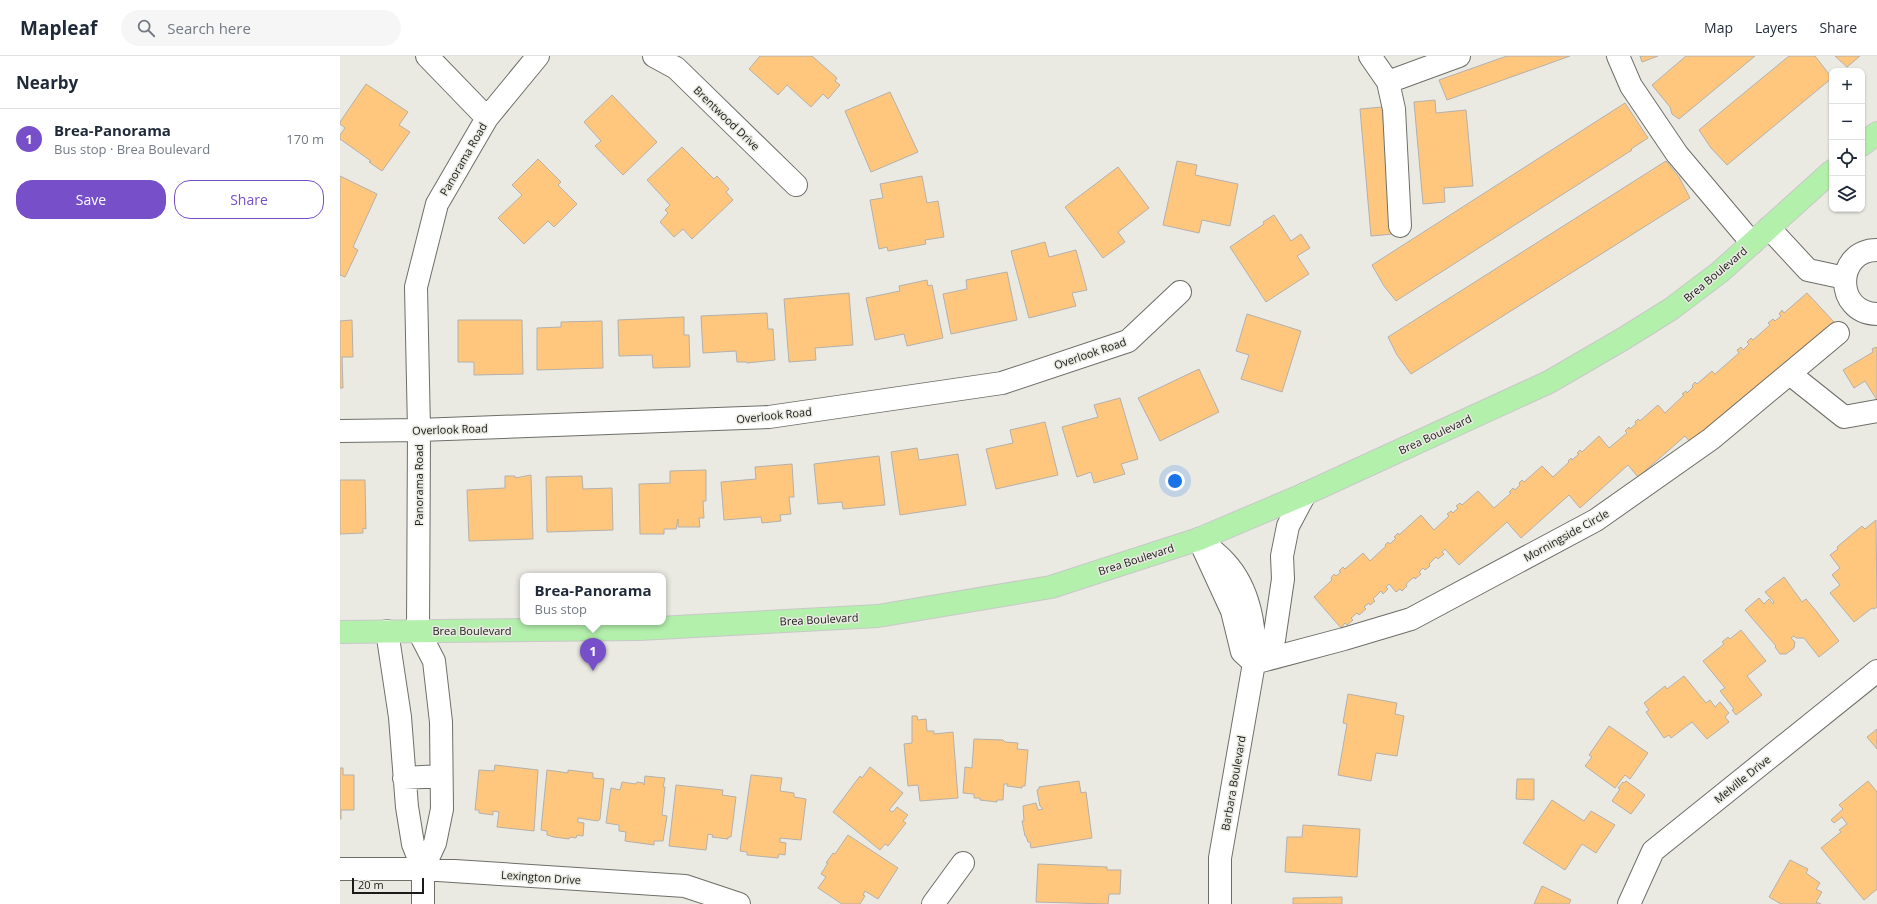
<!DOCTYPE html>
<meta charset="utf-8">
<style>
body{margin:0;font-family:"Open Sans",sans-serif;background:#f6f6f7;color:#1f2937}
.controls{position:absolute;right:12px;top:12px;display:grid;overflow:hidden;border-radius:8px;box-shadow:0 1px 3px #0004}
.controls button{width:36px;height:36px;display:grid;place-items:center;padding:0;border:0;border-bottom:1px solid #e0e1e3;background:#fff;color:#1f2937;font:20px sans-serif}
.scale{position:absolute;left:12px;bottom:10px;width:72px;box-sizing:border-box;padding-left:4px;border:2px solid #1a1a18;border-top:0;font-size:11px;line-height:14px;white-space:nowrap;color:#1a1a18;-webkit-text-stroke:3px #eaeae3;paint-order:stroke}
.you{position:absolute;left:835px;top:425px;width:14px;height:14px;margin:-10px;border:3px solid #fff;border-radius:50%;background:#1a73e8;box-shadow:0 0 0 6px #1a73e833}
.badge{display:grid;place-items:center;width:26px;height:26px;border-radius:50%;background:#764fc9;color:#fff;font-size:13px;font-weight:700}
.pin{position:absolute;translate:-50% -33px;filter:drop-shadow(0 1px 2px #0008)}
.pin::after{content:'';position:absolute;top:21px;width:14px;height:12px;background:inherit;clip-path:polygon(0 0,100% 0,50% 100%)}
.popup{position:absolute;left:180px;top:517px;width:146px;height:52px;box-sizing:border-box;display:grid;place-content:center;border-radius:8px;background:#fff;filter:drop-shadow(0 1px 3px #0005);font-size:13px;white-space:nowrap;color:#747a83}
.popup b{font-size:15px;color:#1f2937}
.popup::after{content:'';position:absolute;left:50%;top:100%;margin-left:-8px;border:8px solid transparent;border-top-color:#fff}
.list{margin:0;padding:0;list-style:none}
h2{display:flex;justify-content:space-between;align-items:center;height:52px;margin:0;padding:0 16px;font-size:17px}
h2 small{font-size:13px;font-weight:400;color:#747a83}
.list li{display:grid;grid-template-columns:26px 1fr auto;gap:12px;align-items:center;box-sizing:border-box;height:60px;padding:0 16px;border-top:1px solid #e0e1e3}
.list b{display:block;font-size:15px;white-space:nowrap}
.list p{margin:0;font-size:13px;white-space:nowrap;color:#747a83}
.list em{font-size:13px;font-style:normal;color:#747a83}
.actions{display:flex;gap:8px;padding:12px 16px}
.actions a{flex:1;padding:9px 0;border:1px solid #764fc9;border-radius:16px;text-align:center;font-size:14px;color:#764fc9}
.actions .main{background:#764fc9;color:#fff}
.icon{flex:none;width:22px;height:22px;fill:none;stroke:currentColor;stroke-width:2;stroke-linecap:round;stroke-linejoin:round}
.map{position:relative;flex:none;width:1537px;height:848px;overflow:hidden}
header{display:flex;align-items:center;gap:24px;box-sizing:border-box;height:56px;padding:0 20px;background:#fff;border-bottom:1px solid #e0e1e3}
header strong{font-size:19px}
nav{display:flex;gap:22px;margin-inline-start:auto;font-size:14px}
.search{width:280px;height:36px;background:#f6f6f7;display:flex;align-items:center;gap:10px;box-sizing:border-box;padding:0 14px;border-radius:22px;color:#747a83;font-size:15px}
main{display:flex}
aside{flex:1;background:#fff}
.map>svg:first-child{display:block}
</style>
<header>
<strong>Mapleaf</strong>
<div class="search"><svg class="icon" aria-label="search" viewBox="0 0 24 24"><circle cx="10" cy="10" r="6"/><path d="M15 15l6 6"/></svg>Search here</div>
<nav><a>Map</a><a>Layers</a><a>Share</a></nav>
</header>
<main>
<aside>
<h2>Nearby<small></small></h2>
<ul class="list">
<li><span class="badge">1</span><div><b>Brea-Panorama</b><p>Bus stop · Brea Boulevard</p></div><em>170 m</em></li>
</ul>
<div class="actions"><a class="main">Save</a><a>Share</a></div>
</aside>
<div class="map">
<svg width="1537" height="848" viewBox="0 0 1537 848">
<rect width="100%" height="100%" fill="#eaeae3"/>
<path fill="#ffc77e" stroke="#b4b0ab" d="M 420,0 L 472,0 L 497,22 L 495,25 L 500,29 L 488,43 L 483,38 L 471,51 L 447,29 L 438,39 L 409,13 Z
M 1167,0 L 1230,0 L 1107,44 L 1099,24 Z
M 1300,0 L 1318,0 L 1302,6 Z
M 1346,0 L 1415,0 L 1339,63 L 1332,58 L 1330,51 L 1312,29 Z
M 1449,0 L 1475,0 L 1492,22 L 1387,109 L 1371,92 L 1359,74 Z
M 1495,0 L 1520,0 L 1507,11 Z
M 26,28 L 68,56 L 59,69 L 70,76 L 42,115 L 29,106 L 31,105 L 0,83 L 0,79 L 5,72 L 0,68 L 0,66 Z
M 550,36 L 578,96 L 531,116 L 505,55 Z
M 272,39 L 317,86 L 283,119 L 255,90 L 261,85 L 244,66 Z
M 1095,44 L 1096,57 L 1126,54 L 1133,130 L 1104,132 L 1105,146 L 1083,148 L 1074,46 Z
M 1285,47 L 1308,82 L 1291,93 L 1292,94 L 1056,245 L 1044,230 L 1032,209 Z
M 1042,51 L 1053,178 L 1031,180 L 1020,53 Z
M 342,91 L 374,123 L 377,120 L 389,133 L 386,136 L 393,144 L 352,183 L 343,173 L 334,181 L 320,166 L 328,157 L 325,154 L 330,149 L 307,124 Z
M 198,103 L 221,126 L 218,129 L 237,148 L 214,171 L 208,165 L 184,188 L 158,162 L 182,139 L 172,129 Z
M 837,105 L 857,109 L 855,119 L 898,128 L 890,170 L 862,164 L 859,177 L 823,169 Z
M 1326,105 L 1339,121 L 1350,142 L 1071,318 L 1057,299 L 1048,281 Z
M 778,111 L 809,152 L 778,176 L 785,186 L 763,202 L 725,151 Z
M 0,120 L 37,138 L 13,191 L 18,194 L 5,221 L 0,219 Z
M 582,120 L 587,147 L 598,145 L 604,181 L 585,184 L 586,188 L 548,195 L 547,191 L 539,193 L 530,144 L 543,142 L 540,128 Z
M 934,159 L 951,185 L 961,178 L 970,192 L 957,200 L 969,218 L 926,246 L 890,191 L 924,168 L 923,166 Z
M 705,186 L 709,201 L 736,194 L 747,234 L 732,237 L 736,250 L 689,262 L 671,195 Z
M 667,216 L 677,264 L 611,278 L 603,238 L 627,233 L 626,224 Z
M 587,224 L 588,230 L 592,229 L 603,282 L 567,290 L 564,278 L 535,284 L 526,242 L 560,235 L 559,230 Z
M 509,237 L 513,289 L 475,292 L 476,304 L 449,306 L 444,243 Z
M 1467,237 L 1494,266 L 1400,350 L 1397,346 L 1351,387 L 1345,380 L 1298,421 L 1288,409 L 1240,452 L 1229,439 L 1181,482 L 1167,466 L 1119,509 L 1105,493 L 1102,496 L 1104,498 L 1098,503 L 1096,501 L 1089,508 L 1090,510 L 1085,514 L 1083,512 L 1079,516 L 1081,518 L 1075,523 L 1074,521 L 1066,528 L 1067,530 L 1062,535 L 1060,533 L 1056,536 L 1049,528 L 1046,531 L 1048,533 L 1043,538 L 1041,535 L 1033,543 L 1035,545 L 1030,549 L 1029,547 L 1024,551 L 1026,553 L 1019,559 L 1017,557 L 1011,562 L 1013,564 L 1007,569 L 1005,567 L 1001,572 L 974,541 L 992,524 L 991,522 L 994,518 L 996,520 L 1001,516 L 999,515 L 1003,511 L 1005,513 L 1023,497 L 1030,505 L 1046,490 L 1045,489 L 1048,486 L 1050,488 L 1056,482 L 1054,481 L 1058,477 L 1059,479 L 1081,459 L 1094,474 L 1109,460 L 1107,458 L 1111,455 L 1113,457 L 1118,452 L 1116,450 L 1120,447 L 1122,449 L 1138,435 L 1154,452 L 1171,437 L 1169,436 L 1173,432 L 1175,434 L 1180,429 L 1179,427 L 1182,424 L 1184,426 L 1202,410 L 1213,421 L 1229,406 L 1228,405 L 1231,402 L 1232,404 L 1239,398 L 1237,397 L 1240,394 L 1242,396 L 1259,380 L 1269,392 L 1287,377 L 1285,375 L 1289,371 L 1290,373 L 1296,368 L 1295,366 L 1298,363 L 1300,365 L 1318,349 L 1325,357 L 1344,339 L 1342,338 L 1346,335 L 1347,337 L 1353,331 L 1352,330 L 1355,326 L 1357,328 L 1372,315 L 1375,318 L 1399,297 L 1397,294 L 1401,291 L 1403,294 L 1409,288 L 1407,286 L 1411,282 L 1413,284 L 1430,269 L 1428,267 L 1433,263 L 1435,265 L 1441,260 L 1439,258 L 1442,254 L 1444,257 Z
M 427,257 L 428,273 L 433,273 L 435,304 L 407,307 L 407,306 L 397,306 L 396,295 L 363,297 L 361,260 Z
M 907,258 L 961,275 L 942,336 L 901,323 L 909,299 L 896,295 Z
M 344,261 L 344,279 L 349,279 L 350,311 L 313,312 L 312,299 L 279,300 L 278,264 Z
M 12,264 L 13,301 L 2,301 L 3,332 L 0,332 L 0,265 Z
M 118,264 L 182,264 L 183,318 L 134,319 L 134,306 L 118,306 Z
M 262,265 L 263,312 L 197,314 L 197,272 L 221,271 L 221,266 Z
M 1536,291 L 1537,293 L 1537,344 L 1525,325 L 1514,332 L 1503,314 L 1533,296 L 1532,293 Z
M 859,313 L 879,356 L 820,385 L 798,342 Z
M 780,342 L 798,403 L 781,408 L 785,418 L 754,427 L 751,416 L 737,421 L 722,371 L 758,361 L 754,349 Z
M 705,366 L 718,419 L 656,433 L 646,393 L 673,387 L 670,374 Z
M 577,392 L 579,404 L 618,398 L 626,449 L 560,459 L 551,396 Z
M 539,400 L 545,449 L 503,453 L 502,446 L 478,448 L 474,408 Z
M 452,408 L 454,441 L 449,441 L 451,458 L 440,459 L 441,465 L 422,467 L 421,461 L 384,464 L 381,426 L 416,423 L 415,411 Z
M 366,414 L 366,445 L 363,445 L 364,462 L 359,462 L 360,471 L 338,471 L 338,463 L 336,473 L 324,473 L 324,478 L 300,478 L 299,428 L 330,427 L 330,415 Z
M 191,419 L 193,483 L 129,485 L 127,434 L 165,432 L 165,420 L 175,420 L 175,422 Z
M 242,420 L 243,433 L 272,432 L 273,474 L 207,476 L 206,421 Z
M 0,424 L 25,424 L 26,473 L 23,472 L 23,477 L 0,478 Z
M 1536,464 L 1537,551 L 1534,553 L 1532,552 L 1514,566 L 1490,537 L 1500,529 L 1492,519 L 1500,512 L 1490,499 L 1498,493 L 1497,491 L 1522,470 L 1525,473 Z
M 1444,521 L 1462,546 L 1466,543 L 1477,556 L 1499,585 L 1479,601 L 1464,582 L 1456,582 L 1454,580 L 1451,582 L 1455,586 L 1454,592 L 1446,598 L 1440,598 L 1435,591 L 1436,590 L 1405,554 L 1419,542 L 1424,548 L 1429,543 L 1433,548 L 1434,546 L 1425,536 Z
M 1401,574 L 1426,605 L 1407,620 L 1422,639 L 1396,659 L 1392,654 L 1394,653 L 1380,635 L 1385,632 L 1363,605 L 1384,588 L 1382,586 L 1388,581 L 1390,583 Z
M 1344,620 L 1366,647 L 1370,644 L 1375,651 L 1380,646 L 1389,657 L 1385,661 L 1389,666 L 1367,683 L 1352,666 L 1331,682 L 1329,679 L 1324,682 L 1306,656 L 1309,654 L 1304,647 L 1325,630 L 1327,633 Z
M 1008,638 L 1057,647 L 1055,658 L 1064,660 L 1057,700 L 1036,697 L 1031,725 L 998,719 L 1007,668 L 1003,667 Z
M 572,660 L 577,660 L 578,664 L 586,663 L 587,675 L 594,675 L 594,678 L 613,676 L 618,742 L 580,745 L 578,729 L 568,730 L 564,688 L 572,687 Z
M 1269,670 L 1308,697 L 1290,723 L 1285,719 L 1275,732 L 1245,710 L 1252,701 L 1249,699 Z
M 1537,673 L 1537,693 L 1527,681 Z
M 634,683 L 663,684 L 665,686 L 678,687 L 677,693 L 688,694 L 685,730 L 682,730 L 682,732 L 667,730 L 668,728 L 664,728 L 663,744 L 657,744 L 657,746 L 640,744 L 640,742 L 634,742 L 634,738 L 623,737 L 625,711 L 632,712 Z
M 155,709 L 198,714 L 194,775 L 157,771 L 159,756 L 153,755 L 153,759 L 139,757 L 139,754 L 135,754 L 139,714 L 154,715 Z
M 530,711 L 563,737 L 549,754 L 553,756 L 557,751 L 568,759 L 563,765 L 566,767 L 548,790 L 545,788 L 540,794 L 493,756 L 520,720 L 522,722 Z
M 0,712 L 3,712 L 3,719 L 14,719 L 14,754 L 1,754 L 1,763 L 0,763 Z
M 207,714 L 228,717 L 228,714 L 253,717 L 253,722 L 264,723 L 260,763 L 258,765 L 238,762 L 238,766 L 244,767 L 243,780 L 237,779 L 236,782 L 230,781 L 229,783 L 214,781 L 207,779 L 207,775 L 201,774 Z
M 411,719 L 442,722 L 440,735 L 454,737 L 454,741 L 466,743 L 461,784 L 440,782 L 440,786 L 446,787 L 445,799 L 439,798 L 438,802 L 407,799 L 407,796 L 400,795 Z
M 305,720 L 325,722 L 323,731 L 325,731 L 322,759 L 327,760 L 323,785 L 314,785 L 314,789 L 285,785 L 286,776 L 279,775 L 279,769 L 266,767 L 271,732 L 280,734 L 282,726 L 296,728 L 297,726 L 303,727 L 304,729 Z
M 1177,723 L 1194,723 L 1194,744 L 1176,743 Z
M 739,725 L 741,737 L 746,736 L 752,782 L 691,792 L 690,786 L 688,786 L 686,780 L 685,780 L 682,765 L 684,765 L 683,750 L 696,747 L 698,754 L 703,753 L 700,750 L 697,734 L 699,733 L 699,731 Z
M 1286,725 L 1305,739 L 1291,758 L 1272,745 L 1280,733 L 1278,732 L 1283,726 L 1284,727 Z
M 1528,725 L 1537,736 L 1537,833 L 1524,844 L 1481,792 L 1501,776 L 1499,774 L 1507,768 L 1502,761 L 1494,767 L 1491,764 L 1503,753 L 1499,749 Z
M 336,729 L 383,734 L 382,739 L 396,741 L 391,781 L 388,781 L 388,783 L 372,781 L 373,779 L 368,778 L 366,794 L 329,790 Z
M 1212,744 L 1244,765 L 1251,755 L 1275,769 L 1256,797 L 1242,788 L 1225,814 L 1183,787 Z
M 963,769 L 1020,773 L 1017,821 L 945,816 L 947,781 L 962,781 Z
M 508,779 L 558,812 L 538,843 L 525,835 L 523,839 L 525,840 L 520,848 L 502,848 L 478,832 L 486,821 L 481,818 L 488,807 L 486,807 L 493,797 L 495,798 Z
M 1450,804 L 1468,813 L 1466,817 L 1480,827 L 1476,833 L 1482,836 L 1476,846 L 1481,848 L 1441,848 L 1429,841 Z
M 698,808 L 767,811 L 767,814 L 781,814 L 780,838 L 769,838 L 768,848 L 696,846 Z
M 1202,830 L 1231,844 L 1229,848 L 1194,848 Z
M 1002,841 L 1002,848 L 953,848 L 953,842 Z"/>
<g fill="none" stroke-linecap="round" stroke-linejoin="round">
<g stroke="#6e6e69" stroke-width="24">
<path id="minor" d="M 87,0 L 147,62
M 314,0 L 336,12 L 456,129
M 1030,0 L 1048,26 L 1054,53 L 1060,170
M 1278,0 L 1291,30 L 1337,98 L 1412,187
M 1048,26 L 1119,0
M 1429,172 L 1468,214 L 1505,222
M 1537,194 C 1495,194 1494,257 1537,258
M 1450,318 L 1504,361 L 1537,355
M 0,375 L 79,374 L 429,361 L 662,327 L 788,285 L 840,236
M 859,483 C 867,490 877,497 885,506 C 910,533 916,572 914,607 L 880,802 L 880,848
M 863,492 L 892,555 L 902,596 L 914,607
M 47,575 L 60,661 L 67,751 L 73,788 L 83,813 L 83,848
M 914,607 L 1004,583 L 1071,563 L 1256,464 L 1371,383 L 1498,277
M 914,607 L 934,584 L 943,523 L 942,500 L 948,470 L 965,438
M 64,722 L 101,720
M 0,813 L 83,813 L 345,830 L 399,848
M 83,813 L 95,787 L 102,753 L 101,666 L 94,605 L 78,574 L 79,374 L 76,231 L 97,148 L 147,62 L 198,0
M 593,848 L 623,807
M 1289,848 L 1313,795 L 1537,615"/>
</g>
<g stroke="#c8c8c8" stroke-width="24">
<path id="major" d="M 1522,89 L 1537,77
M 0,576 L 300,573 L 538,560 L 711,531 L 859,483 L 965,438 L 1209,326 L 1283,283 L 1331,253 L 1380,216 L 1492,115"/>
</g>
<use href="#minor" stroke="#fff" stroke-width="22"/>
<use href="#major" stroke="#b3f0ac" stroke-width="22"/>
</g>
<g text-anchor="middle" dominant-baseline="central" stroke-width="3" stroke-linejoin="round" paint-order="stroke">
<g font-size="11" fill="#1a1a18" stroke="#eaeae3">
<text transform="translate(387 62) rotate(44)">Brentwood Drive</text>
<text transform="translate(123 103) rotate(-60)">Panorama Road</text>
<text transform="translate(1375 218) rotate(-40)">Brea Boulevard</text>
<text transform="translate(750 297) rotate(-19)">Overlook Road</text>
<text transform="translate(434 359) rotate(-6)">Overlook Road</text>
<text transform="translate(110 373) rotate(-2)">Overlook Road</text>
<text transform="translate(1095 378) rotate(-25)">Brea Boulevard</text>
<text transform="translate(78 429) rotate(-90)">Panorama Road</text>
<text transform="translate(1226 479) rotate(-29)">Morningside Circle</text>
<text transform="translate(796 503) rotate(-18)">Brea Boulevard</text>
<text transform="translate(479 563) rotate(-3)">Brea Boulevard</text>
<text x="132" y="574">Brea Boulevard</text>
<text transform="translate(1402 723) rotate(-39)">Melville Drive</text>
<text transform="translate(893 727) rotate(-80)">Barbara Boulevard</text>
<text transform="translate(201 821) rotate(4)">Lexington Drive</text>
</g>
</g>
</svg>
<div class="controls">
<button>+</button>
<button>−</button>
<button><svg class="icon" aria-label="locate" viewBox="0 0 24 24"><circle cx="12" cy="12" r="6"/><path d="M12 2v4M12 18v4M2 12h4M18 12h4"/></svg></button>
<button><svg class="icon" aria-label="layers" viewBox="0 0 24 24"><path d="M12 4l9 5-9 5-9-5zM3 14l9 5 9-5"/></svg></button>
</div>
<div class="scale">20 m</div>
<div class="you"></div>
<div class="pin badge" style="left:253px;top:615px">1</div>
<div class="popup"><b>Brea-Panorama</b>Bus stop</div>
</div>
</main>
